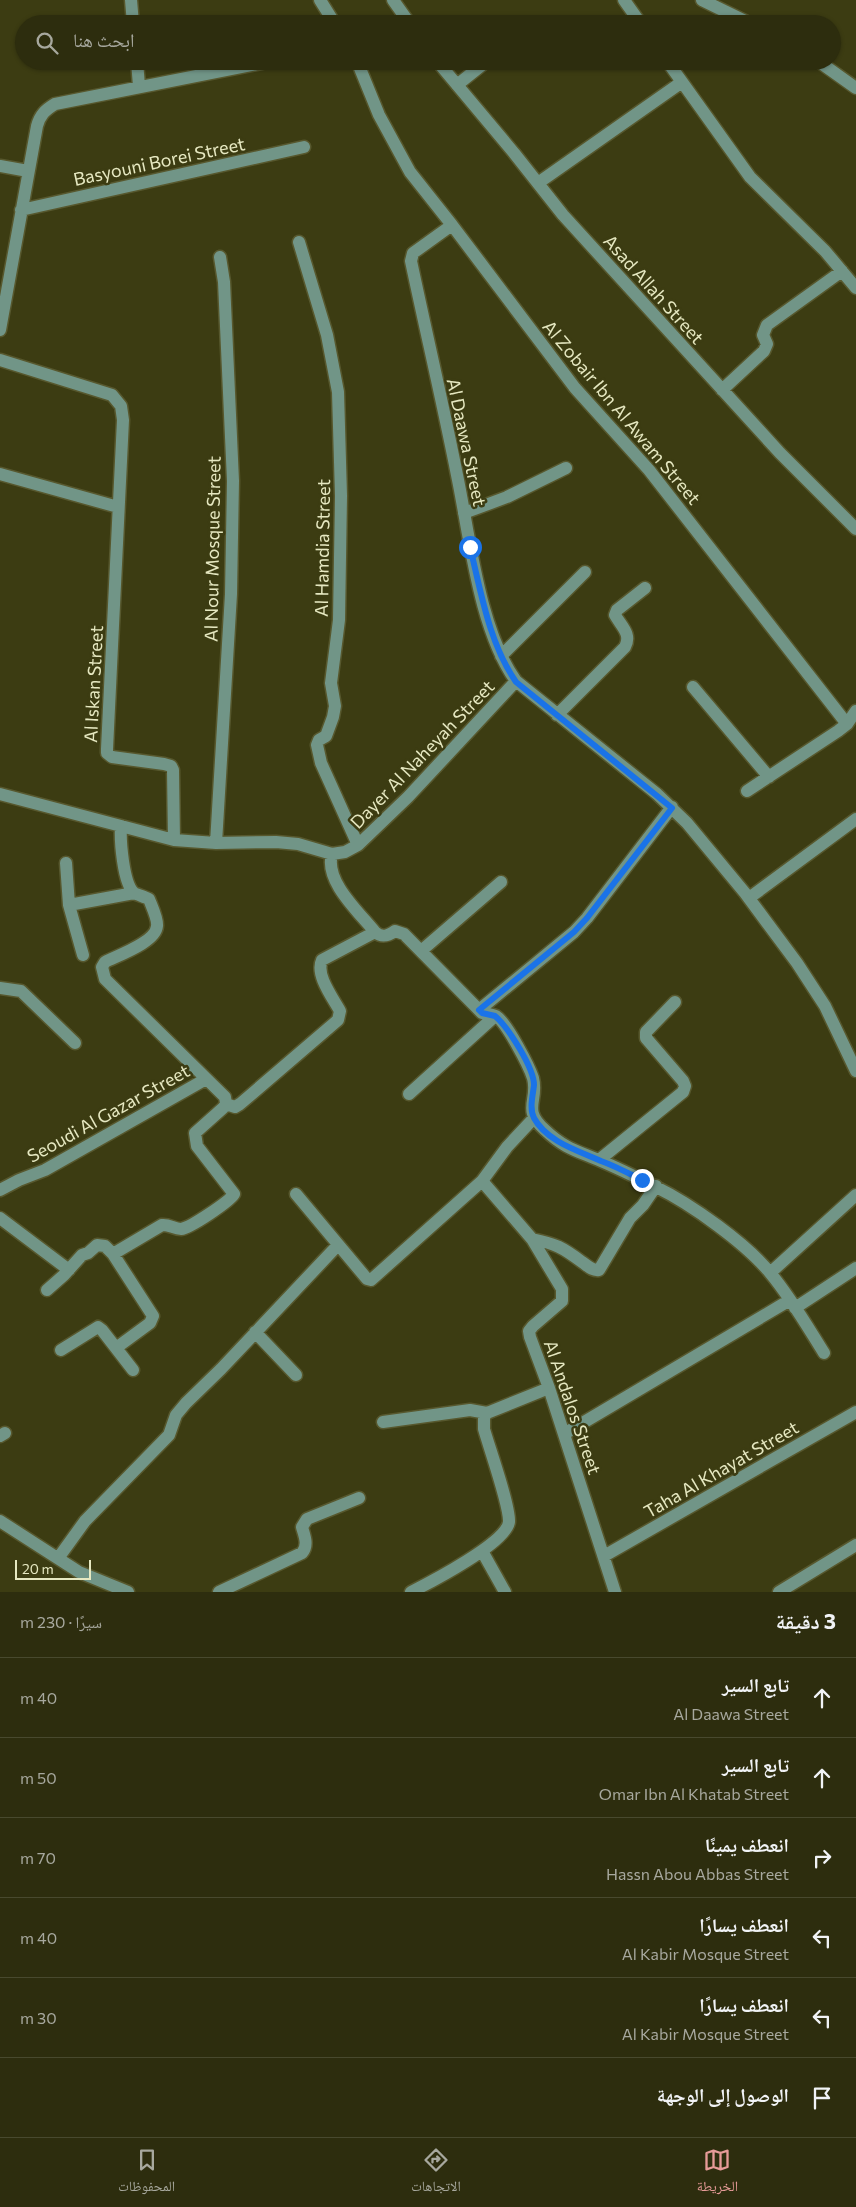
<!DOCTYPE html>
<html lang="ar">
<meta charset="utf-8">
<style>
body{margin:0;font-family:Commissioner,"Noto Naskh Arabic",sans-serif;background:#39391c;color:#f1f3f6;direction:rtl}
.scale{position:absolute;left:15px;bottom:12px;width:76px;box-sizing:border-box;padding-left:5px;border:2px solid #e6e8c1;border-top:0;font-size:14px;line-height:18px;white-space:nowrap;color:#e6e8c1;-webkit-text-stroke:4px #3c3c12;paint-order:stroke}
.stop{position:absolute;width:15px;height:15px;margin:-11px;border:4px solid #1a73e8;border-radius:50%;background:#fff}
.stop.end{background:#1a73e8;border-color:#fff;box-shadow:0 1px 5px #0008}
.list{margin:0;padding:0;list-style:none}
h2{display:flex;justify-content:space-between;align-items:center;height:65px;margin:0;padding:0 20px;font-size:21px}
h2 small{font-size:16px;font-weight:400;color:#a7a89e}
.list li{display:grid;grid-template-columns:32px 1fr auto;gap:15px;align-items:center;box-sizing:border-box;height:80px;padding:0 20px;border-top:1px solid #48492e}
.list b{display:block;font-size:19px;white-space:nowrap}
.list p{margin:0;font-size:16px;white-space:nowrap;color:#a7a89e}
.list em{font-size:16px;font-style:normal;color:#a7a89e}
.icon{flex:none;width:28px;height:28px;fill:none;stroke:currentColor;stroke-width:2;stroke-linecap:round;stroke-linejoin:round}
.map{position:relative;flex:none;width:856px;height:1592px;overflow:hidden;direction:ltr}
.search{position:absolute;background:#2d2d0e;box-shadow:0 1px 4px #0004;left:15px;right:15px;top:15px;height:55px;display:flex;align-items:center;gap:12px;box-sizing:border-box;padding:0 18px;border-radius:28px;color:#a7a89e;font-size:19px}
.sheet{height:545px;background:#2d2d0e}
nav{display:flex;justify-content:space-around;align-items:center;box-sizing:border-box;height:70px;border-top:1px solid #48492e;background:#2d2d0e;font-size:14px;color:#a7a89e}
nav a{display:grid;justify-items:center;gap:2px}
nav .on{color:#e69b98}
.map>svg:first-child{display:block}
</style>
<div class="map">
<svg width="856" height="1592" viewBox="0 0 856 1592">
<rect width="100%" height="100%" fill="#3c3c12"/>
<g fill="none" stroke-linecap="round" stroke-linejoin="round">
<g stroke="#57582e" stroke-width="15">
<path id="minor" d="M 131,0 L 133,24
M 320,0 L 335,24
M 393,0 L 410,24
M 624,0 L 641,24
M 702,0 L 751,24
M 137,61 L 139,86
M 357,61 L 379,115 L 410,172 L 452,225 L 575,388 L 649,470 L 847,724
M 437,61 L 514,153 L 563,215 L 780,453 L 856,529
M 667,61 L 750,177 L 825,251 L 856,288
M 818,61 L 856,88
M 457,85 L 487,61
M 0,166 L 28,171
M 538,183 L 682,82
M 21,210 L 304,147
M 452,225 L 413,253 L 411,261 C 426,332 443,404 457,475 C 470,537 479,630 516,681 L 657,794 L 687,823 L 745,893 L 797,963 L 825,1006 L 856,1071
M 299,242 L 327,335 L 338,392 L 341,496 L 339,620 L 331,683 L 335,706 L 333,717 L 326,736 L 319,740 L 317,745 L 321,763 L 358,845
M 0,330 L 37,126 C 40,115 45,110 55,104 L 272,61
M 0,360 L 112,395 L 121,406 L 123,420 L 107,749 L 107,753 L 112,757 L 164,764 L 171,766 L 173,770 L 174,840
M 722,390 L 764,351 L 767,344 L 763,335 L 767,325 L 842,271
M 0,474 L 118,507
M 464,513 L 507,497 L 566,468
M 501,656 L 585,572
M 693,687 L 769,777
M 557,715 L 625,647 C 632,634 621,626 615,615 L 617,610 L 645,588
M 747,791 L 838,731 L 847,724 L 856,711
M 0,794 L 174,840 L 216,843 L 276,842 L 298,844 L 332,854 L 345,852 L 358,845 L 408,797 L 516,681
M 216,843 L 231,594 L 233,481 L 224,282 L 220,257
M 332,854 C 324,881 359,912 375,932 C 382,938 388,936 395,931 L 404,934 L 482,1013 C 486,1014 492,1014 496,1016 C 507,1023 529,1066 533,1078 C 539,1101 521,1109 545,1130 C 565,1149 578,1151 601,1161 C 620,1169 638,1178 656,1187 C 691,1204 747,1244 771,1274 C 791,1298 807,1326 824,1353
M 66,863 L 69,905 L 83,955
M 749,898 L 856,819
M 69,905 L 134,893
M 421,951 L 501,882
M 0,988 L 21,991 L 75,1043
M 479,1010 L 574,932 L 587,918 L 672,807
M 409,1094 L 495,1016
M 226,1104 L 235,1107 L 240,1104 L 338,1020 L 340,1011 C 333,998 315,975 322,960 L 375,932
M 599,1160 L 683,1092 L 685,1086 L 683,1081 L 646,1038 L 646,1032 L 675,1002
M 482,1181 L 532,1239 L 562,1289 L 562,1301 L 533,1326 L 529,1331 L 530,1337 L 549,1388 L 615,1592
M 0,1190 L 19,1180 L 45,1170 L 206,1079
M 296,1194 L 367,1279 L 371,1280 L 482,1181 L 507,1147 L 534,1118
M 0,1218 L 69,1270
M 532,1239 C 556,1244 562,1247 582,1262 C 588,1266 592,1271 599,1270 L 630,1218 L 643,1205 L 656,1186
M 113,1254 L 162,1225 C 169,1224 174,1229 181,1229 C 190,1228 229,1202 234,1194 L 197,1146 L 195,1133 L 223,1108 L 226,1104 L 225,1097 L 105,979 L 102,967 L 105,962 C 119,955 156,942 157,926 C 158,919 152,907 149,899 C 145,897 138,895 134,893 C 123,883 120,840 121,826
M 770,1273 L 856,1195
M 47,1290 L 64,1275 L 82,1255 L 88,1253 L 97,1245 L 105,1246 L 113,1254 L 153,1316 L 150,1323 L 116,1348
M 795,1308 L 856,1268
M 255,1332 L 296,1375
M 61,1350 L 98,1327 L 102,1330 L 133,1370
M 383,1422 L 470,1410 L 487,1413
M 564,1434 L 790,1300
M 0,1436 L 5,1433
M 0,1521 L 79,1572 L 128,1592
M 482,1551 L 505,1592
M 604,1556 L 856,1412
M 59,1557 L 85,1521 L 169,1435 L 176,1415 L 186,1403 L 221,1369 L 337,1246
M 219,1592 L 302,1553 C 309,1545 304,1535 302,1527 L 307,1519 L 359,1498
M 411,1592 C 431,1582 506,1543 509,1522 C 510,1506 489,1447 484,1429 L 484,1417 L 487,1413 L 549,1388
M 779,1592 L 856,1545"/>
</g>
<use href="#minor" stroke="#719587" stroke-width="12"/>
</g>
<g fill="none" stroke-linecap="round" stroke-linejoin="round">
<path stroke="#1a73e8" stroke-width="6" d="M 470,547 C 481,592 489,643 516,682 L 672,808 L 587,918 L 574,932 L 479,1010 L 482,1013 L 495,1016 C 508,1027 534,1068 534,1085 C 533,1095 529,1108 534,1118 C 547,1142 579,1151 601,1161 C 615,1166 628,1173 642,1180"/>
</g>
<g text-anchor="middle" dominant-baseline="central" stroke-width="5" stroke-linejoin="round" paint-order="stroke">
<g font-size="18" fill="#e6e8c1" stroke="#3c3c12">
<text transform="translate(159 161) rotate(-12)">Basyouni Borei Street</text>
<text transform="translate(654 289) rotate(48)">Asad Allah Street</text>
<text transform="translate(622 412) rotate(50)">Al Zobair Ibn Al Awam Street</text>
<text transform="translate(467 442) rotate(78)">Al Daawa Street</text>
<text transform="translate(322 548) rotate(-89)">Al Hamdia Street</text>
<text transform="translate(212 549) rotate(-89)">Al Nour Mosque Street</text>
<text transform="translate(93 684) rotate(-87)">Al Iskan Street</text>
<text transform="translate(422 754) rotate(-46)">Dayer Al Naheyah Street</text>
<text transform="translate(108 1113) rotate(-29)">Seoudi Al Gazar Street</text>
<text transform="translate(573 1407) rotate(71)">Al Andalos Street</text>
<text transform="translate(721 1469) rotate(-30)">Taha Al Khayat Street</text>
</g>
</g>
</svg>
<div class="scale">20 m</div>
<div class="stop" style="left:470px;top:547px"></div>
<div class="stop end" style="left:642px;top:1180px"></div>
<div class="search"><svg class="icon" aria-label="search" viewBox="0 0 24 24"><circle cx="10" cy="10" r="6"/><path d="M15 15l6 6"/></svg>ابحث هنا</div>
</div>
<section class="sheet">
<h2>3 دقيقة<small>سيرًا · 230 m</small></h2>
<ul class="list">
<li><svg class="icon" aria-label="ahead" viewBox="0 0 24 24"><path d="M12 20V5M6 11l6-6 6 6"/></svg><div><b>تابع السير</b><p>Al Daawa Street</p></div><em>40 m</em></li>
<li><svg class="icon" aria-label="ahead" viewBox="0 0 24 24"><path d="M12 20V5M6 11l6-6 6 6"/></svg><div><b>تابع السير</b><p>Omar Ibn Al Khatab Street</p></div><em>50 m</em></li>
<li><svg class="icon" aria-label="right" viewBox="0 0 24 24"><path d="M7 20v-9h11M14 6l5 5-5 5"/></svg><div><b>انعطف يمينًا</b><p>Hassn Abou Abbas Street</p></div><em>70 m</em></li>
<li><svg class="icon" aria-label="left" viewBox="0 0 24 24"><path d="M17 20v-9H6M10 6l-5 5 5 5"/></svg><div><b>انعطف يسارًا</b><p>Al Kabir Mosque Street</p></div><em>40 m</em></li>
<li><svg class="icon" aria-label="left" viewBox="0 0 24 24"><path d="M17 20v-9H6M10 6l-5 5 5 5"/></svg><div><b>انعطف يسارًا</b><p>Al Kabir Mosque Street</p></div><em>30 m</em></li>
<li><svg class="icon" aria-label="arrive" viewBox="0 0 24 24"><path d="M6 21V4h12l-3 4 3 4H6"/></svg><div><b>الوصول إلى الوجهة</b></div></li>
</ul>
</section>
<nav>
<a class="on"><svg class="icon" aria-label="map" viewBox="0 0 24 24"><path d="M3 6l6-2 6 2 6-2v14l-6 2-6-2-6 2zM9 4v14M15 6v14"/></svg>الخريطة</a>
<a><svg class="icon" aria-label="directions" viewBox="0 0 24 24"><path d="M12 3l9 9-9 9-9-9zM9 14v-3h6M13 9l2 2-2 2"/></svg>الاتجاهات</a>
<a><svg class="icon" aria-label="saved" viewBox="0 0 24 24"><path d="M7 4h10v16l-5-4-5 4z"/></svg>المحفوظات</a>
</nav>
